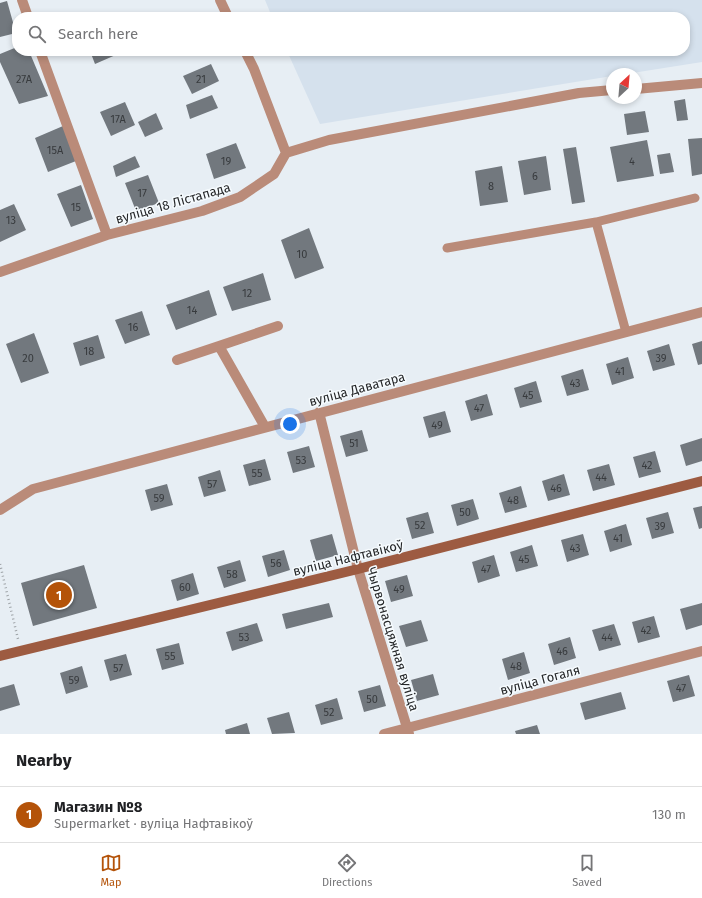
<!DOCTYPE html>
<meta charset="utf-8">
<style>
body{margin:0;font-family:"Fira Sans",sans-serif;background:#f2f2f2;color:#202124}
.compass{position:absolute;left:606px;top:68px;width:36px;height:36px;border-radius:50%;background:#fff;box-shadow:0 2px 6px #0003;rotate:26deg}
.you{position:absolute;left:290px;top:424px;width:14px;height:14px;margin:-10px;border:3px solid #fff;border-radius:50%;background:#1a73e8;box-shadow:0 0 0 6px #1a73e833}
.badge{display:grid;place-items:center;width:26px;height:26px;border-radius:50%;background:#b45309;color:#fff;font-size:13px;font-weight:700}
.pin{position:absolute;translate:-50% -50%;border:2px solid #fff;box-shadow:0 1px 4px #0006}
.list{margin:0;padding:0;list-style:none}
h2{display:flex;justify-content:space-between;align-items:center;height:52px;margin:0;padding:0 16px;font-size:17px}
h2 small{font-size:13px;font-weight:400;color:#757577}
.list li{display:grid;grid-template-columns:26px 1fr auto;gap:12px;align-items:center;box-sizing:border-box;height:56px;padding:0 16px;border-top:1px solid #e0e0e0}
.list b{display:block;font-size:15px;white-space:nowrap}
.list p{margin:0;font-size:13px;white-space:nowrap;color:#757577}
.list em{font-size:13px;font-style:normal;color:#757577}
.icon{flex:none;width:22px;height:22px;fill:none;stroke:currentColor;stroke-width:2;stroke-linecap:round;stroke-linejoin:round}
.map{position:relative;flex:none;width:702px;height:734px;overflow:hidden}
.search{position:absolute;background:#fff;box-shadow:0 2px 6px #0003;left:12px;right:12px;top:12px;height:44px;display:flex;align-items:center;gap:10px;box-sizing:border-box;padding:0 14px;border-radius:16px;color:#757577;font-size:15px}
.sheet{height:108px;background:#fff}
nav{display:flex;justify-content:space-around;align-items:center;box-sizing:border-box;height:56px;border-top:1px solid #e0e0e0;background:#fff;font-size:11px;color:#757577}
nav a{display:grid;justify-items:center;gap:2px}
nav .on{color:#b45309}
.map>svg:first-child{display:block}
</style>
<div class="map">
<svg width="702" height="734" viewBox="0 0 702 734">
<rect width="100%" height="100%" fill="#e7eef4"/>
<path fill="#d5e1ed" d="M 265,0 L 702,0 L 702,62 L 626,74 L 612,74 L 612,76 L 320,124 L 287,51 L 685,51 L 685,17 L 272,17 Z"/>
<path fill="#72787e" d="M 7,1 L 16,33 L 0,37 L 0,3 Z
M 190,12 L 192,17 L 177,17 Z
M 17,47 L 17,51 L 29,51 L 48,96 L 19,104 L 0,62 L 0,54 Z
M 90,51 L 117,51 L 118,54 L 95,64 Z
M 211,64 L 219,81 L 192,94 L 183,76 Z
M 212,95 L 218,108 L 190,119 L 186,105 Z
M 685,99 L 688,120 L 677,121 L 674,101 Z
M 125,102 L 135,125 L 111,136 L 100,112 Z
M 645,111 L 649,132 L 627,135 L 624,114 Z
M 156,113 L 163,129 L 145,137 L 138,122 Z
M 63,126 L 76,161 L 48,172 L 35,138 Z
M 702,138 L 702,174 L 692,176 L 688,139 Z
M 647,140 L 654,176 L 617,182 L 610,147 Z
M 236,143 L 246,168 L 214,179 L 206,154 Z
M 576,147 L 585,202 L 572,204 L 563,149 Z
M 670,153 L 674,172 L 660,174 L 657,155 Z
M 135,156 L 140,167 L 116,177 L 113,166 Z
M 546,156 L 551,190 L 524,195 L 518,161 Z
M 502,166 L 508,202 L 480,206 L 475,171 Z
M 148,175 L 159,203 L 136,211 L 125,183 Z
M 81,185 L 93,219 L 71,227 L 57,194 Z
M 14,204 L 26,230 L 0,242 L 0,210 Z
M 309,228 L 324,268 L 295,279 L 281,240 Z
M 263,273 L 271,300 L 232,311 L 223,287 Z
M 209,290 L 217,315 L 176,330 L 166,305 Z
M 142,311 L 150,335 L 125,344 L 115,320 Z
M 34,333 L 49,373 L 21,383 L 6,344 Z
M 98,335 L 105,358 L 80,366 L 73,343 Z
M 702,341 L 702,364 L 698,365 L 692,344 Z
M 669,344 L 675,365 L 653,371 L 647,351 Z
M 628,357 L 634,378 L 612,385 L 606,364 Z
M 583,369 L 589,390 L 567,396 L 561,376 Z
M 536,381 L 542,402 L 520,408 L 514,388 Z
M 487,394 L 493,415 L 471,421 L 465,401 Z
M 445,411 L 451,432 L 429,438 L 423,417 Z
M 362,430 L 368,451 L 346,457 L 340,436 Z
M 702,438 L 702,461 L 686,466 L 680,445 Z
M 309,446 L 315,467 L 293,473 L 287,452 Z
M 655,451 L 661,472 L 639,478 L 633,457 Z
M 265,459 L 271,480 L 249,486 L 243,465 Z
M 609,464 L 615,485 L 593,491 L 587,470 Z
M 220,470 L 226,491 L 204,497 L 198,477 Z
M 564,474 L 570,495 L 548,501 L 542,481 Z
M 167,484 L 173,505 L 151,511 L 145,490 Z
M 521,486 L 527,507 L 505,513 L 499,493 Z
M 473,499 L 479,519 L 457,526 L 451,505 Z
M 702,506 L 702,528 L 699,529 L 693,508 Z
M 428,512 L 434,533 L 412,539 L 406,518 Z
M 668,512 L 674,533 L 652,539 L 646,518 Z
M 626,524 L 632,545 L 610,552 L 604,531 Z
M 332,534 L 338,555 L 316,561 L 310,540 Z
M 583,534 L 589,555 L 567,562 L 561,540 Z
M 532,545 L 538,566 L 516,572 L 510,552 Z
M 284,550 L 290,570 L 268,577 L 262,556 Z
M 494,555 L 500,576 L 478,583 L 472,562 Z
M 240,560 L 246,581 L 224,588 L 217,567 Z
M 84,565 L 97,608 L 33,626 L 21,583 Z
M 193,573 L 199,594 L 177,601 L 171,580 Z
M 407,575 L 413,596 L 391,602 L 385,581 Z
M 329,603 L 333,617 L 286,629 L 282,614 Z
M 702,603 L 702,625 L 686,630 L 680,609 Z
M 654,616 L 660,637 L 638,643 L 632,622 Z
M 421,620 L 428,641 L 406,647 L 399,626 Z
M 257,623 L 263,641 L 232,651 L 226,632 Z
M 614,624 L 621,645 L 599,651 L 592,630 Z
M 570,637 L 576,658 L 554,665 L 548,644 Z
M 179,643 L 184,664 L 162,670 L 156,649 Z
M 524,652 L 530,673 L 508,680 L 502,659 Z
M 126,654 L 132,675 L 110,681 L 104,660 Z
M 82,666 L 88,687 L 66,694 L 60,673 Z
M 433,674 L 439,695 L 417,701 L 411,680 Z
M 689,675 L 695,696 L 673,702 L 667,681 Z
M 14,684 L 20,705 L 0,711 L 0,688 Z
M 380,685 L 386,706 L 364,712 L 358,691 Z
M 621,692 L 626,709 L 585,720 L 580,703 Z
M 337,698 L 343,719 L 321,725 L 315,705 Z
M 289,712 L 295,733 L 272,734 L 267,718 Z
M 247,723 L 250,734 L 226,734 L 225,730 Z
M 537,725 L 540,734 L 516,734 L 515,731 Z"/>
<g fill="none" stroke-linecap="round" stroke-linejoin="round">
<path stroke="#9fa4a8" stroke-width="2.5" stroke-dasharray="1 3" stroke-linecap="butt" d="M 0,564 L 18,639"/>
<path stroke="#ba8b79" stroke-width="9" d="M 447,248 L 596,222
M 626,332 L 596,222 L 695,198"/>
<path stroke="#ba8b79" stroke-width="10" d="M 22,0 L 28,17
M 220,0 L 228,17
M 40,51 L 107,235
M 245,51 L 254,69 L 286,153
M 636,89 L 702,83
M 286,153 L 329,140 L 579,93 L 612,90
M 0,272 L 107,235 L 202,211 L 240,197 L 274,174 L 286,153
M 219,346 L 278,326
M 177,360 L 219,346 L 265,427
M 319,412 L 358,569 L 409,734
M 0,510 L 33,489 L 702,312
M 384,734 L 702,651"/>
<path stroke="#9d5b41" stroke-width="10" d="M 0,656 L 358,569 L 702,481"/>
</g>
<g text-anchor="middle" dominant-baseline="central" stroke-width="3" stroke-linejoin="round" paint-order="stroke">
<g font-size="11" fill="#383b3e">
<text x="24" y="79">27А</text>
<text x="201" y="79">21</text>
<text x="118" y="119">17А</text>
<text x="55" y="150">15А</text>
<text x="226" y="161">19</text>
<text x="632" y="161">4</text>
<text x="535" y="176">6</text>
<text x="491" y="186">8</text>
<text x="142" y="193">17</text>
<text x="76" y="207">15</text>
<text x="11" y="220">13</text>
<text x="302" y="254">10</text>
<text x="247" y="293">12</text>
<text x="192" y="310">14</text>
<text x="133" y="327">16</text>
<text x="89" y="351">18</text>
<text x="28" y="358">20</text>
<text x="661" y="358">39</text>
<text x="620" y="371">41</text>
<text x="575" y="383">43</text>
<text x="528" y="395">45</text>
<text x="479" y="408">47</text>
<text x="437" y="425">49</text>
<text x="354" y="443">51</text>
<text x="301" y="460">53</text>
<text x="647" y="465">42</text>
<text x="257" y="473">55</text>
<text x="601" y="477">44</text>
<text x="212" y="484">57</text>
<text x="556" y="488">46</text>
<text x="159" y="498">59</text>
<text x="513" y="500">48</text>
<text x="465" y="512">50</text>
<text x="420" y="525">52</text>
<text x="660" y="526">39</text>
<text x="618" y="538">41</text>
<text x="575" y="548">43</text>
<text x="524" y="559">45</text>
<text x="276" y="563">56</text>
<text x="486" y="569">47</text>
<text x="232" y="574">58</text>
<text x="185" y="587">60</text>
<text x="399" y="589">49</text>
<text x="646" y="630">42</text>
<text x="244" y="637">53</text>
<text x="607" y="637">44</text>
<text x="562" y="651">46</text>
<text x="170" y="656">55</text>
<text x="516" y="666">48</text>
<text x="118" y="668">57</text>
<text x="74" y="680">59</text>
<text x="681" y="688">47</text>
<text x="372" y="699">50</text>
<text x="329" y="712">52</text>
</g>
<g font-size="13" fill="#252729" stroke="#f6fbfe">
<text transform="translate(173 203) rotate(-16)">вуліца 18 Лістапада</text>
<text transform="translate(357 389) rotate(-15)">вуліца Даватара</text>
<text transform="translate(348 558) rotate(-14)">вуліца Нафтавікоў</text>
<text transform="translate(393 639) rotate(73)">Чырвонасцяжная вуліца</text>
<text transform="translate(540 680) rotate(-15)">вуліца Гогаля</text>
</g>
</g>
</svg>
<svg class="compass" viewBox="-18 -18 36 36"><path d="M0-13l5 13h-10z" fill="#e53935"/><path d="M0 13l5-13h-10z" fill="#757577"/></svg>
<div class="you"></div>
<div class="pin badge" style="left:59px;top:595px">1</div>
<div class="search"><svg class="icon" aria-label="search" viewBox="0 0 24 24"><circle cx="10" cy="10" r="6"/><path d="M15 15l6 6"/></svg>Search here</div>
</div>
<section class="sheet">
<h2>Nearby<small></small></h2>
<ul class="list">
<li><span class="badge">1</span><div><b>Магазин №8</b><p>Supermarket · вуліца Нафтавікоў</p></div><em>130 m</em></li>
</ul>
</section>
<nav>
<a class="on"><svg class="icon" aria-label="map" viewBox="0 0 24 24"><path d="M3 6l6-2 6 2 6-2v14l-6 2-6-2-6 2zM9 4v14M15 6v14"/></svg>Map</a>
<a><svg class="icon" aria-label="directions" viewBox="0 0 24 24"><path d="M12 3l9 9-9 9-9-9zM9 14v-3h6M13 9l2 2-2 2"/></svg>Directions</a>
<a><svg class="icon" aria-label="saved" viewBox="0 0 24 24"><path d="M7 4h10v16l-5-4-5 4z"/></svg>Saved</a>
</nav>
